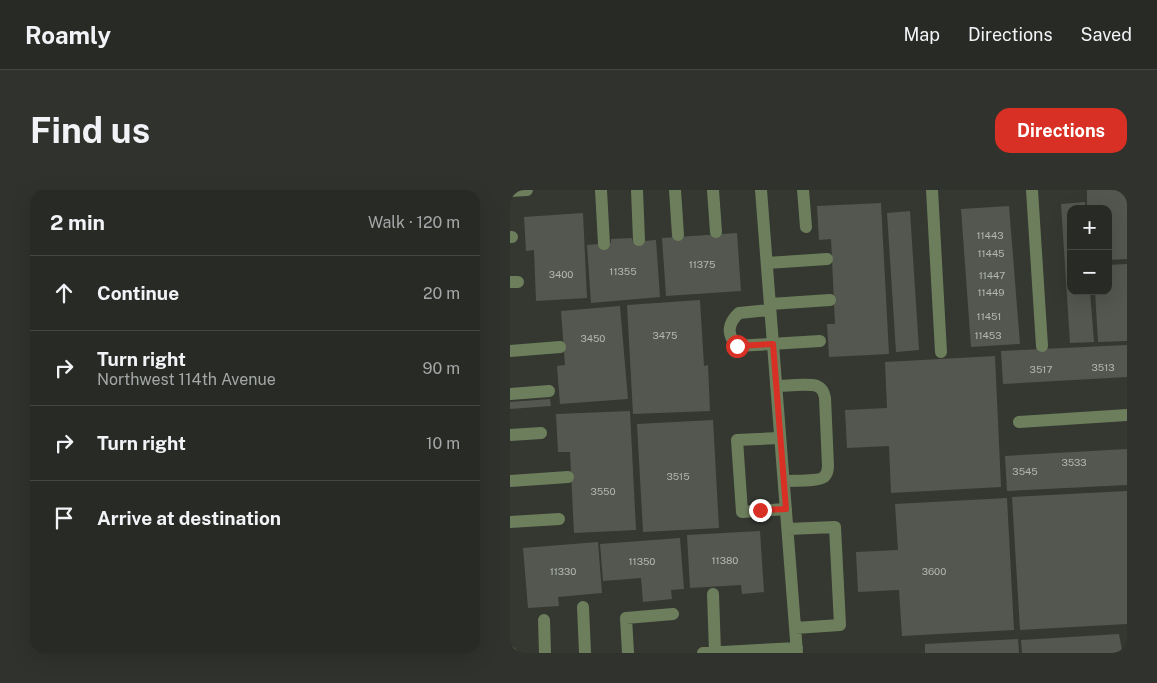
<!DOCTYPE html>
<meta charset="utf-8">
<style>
body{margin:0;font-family:"Public Sans",sans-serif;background:#2f322d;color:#f1f3f6}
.controls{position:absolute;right:15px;top:15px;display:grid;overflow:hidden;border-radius:10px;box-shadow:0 5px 20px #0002}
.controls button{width:45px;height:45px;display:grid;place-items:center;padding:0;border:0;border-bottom:1px solid #434642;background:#272a25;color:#f1f3f6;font:25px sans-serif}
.stop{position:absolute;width:15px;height:15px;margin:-11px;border:4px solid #d93025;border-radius:50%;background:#fff}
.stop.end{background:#d93025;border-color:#fff;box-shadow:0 1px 5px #0008}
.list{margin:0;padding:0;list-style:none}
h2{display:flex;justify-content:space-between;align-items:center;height:65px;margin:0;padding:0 20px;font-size:21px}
h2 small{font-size:16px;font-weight:400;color:#a4a7a7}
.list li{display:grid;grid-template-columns:32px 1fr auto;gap:15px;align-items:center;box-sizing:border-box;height:75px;padding:0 20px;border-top:1px solid #434642}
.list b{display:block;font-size:19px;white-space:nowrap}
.list p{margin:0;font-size:16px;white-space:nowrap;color:#a4a7a7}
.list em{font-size:16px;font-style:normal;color:#a4a7a7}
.icon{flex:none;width:28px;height:28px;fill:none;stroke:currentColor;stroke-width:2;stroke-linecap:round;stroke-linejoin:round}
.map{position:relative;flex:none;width:617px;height:463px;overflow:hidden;border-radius:15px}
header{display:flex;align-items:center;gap:30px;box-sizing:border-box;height:70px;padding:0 25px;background:#272a25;border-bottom:1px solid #434642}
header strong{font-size:24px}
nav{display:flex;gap:28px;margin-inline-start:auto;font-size:18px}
.intro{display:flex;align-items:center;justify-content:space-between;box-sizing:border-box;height:120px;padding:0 30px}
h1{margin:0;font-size:35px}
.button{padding:12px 22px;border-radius:15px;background:#d93025;color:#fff;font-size:18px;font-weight:700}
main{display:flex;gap:30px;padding:0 30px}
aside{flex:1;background:#272a25;border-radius:15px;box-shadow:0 5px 20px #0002}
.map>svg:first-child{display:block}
</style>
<header>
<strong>Roamly</strong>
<nav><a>Map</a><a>Directions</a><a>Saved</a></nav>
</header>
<div class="intro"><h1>Find us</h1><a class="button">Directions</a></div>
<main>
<aside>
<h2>2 min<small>Walk · 120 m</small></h2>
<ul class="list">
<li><svg class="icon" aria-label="ahead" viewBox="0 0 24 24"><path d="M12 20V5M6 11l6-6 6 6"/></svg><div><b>Continue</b></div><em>20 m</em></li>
<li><svg class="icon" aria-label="right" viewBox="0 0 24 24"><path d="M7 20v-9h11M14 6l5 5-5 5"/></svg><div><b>Turn right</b><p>Northwest 114th Avenue</p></div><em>90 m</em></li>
<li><svg class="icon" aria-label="right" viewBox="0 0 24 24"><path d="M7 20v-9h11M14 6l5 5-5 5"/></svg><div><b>Turn right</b></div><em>10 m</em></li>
<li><svg class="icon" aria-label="arrive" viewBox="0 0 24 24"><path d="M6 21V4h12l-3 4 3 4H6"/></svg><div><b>Arrive at destination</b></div></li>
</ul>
</aside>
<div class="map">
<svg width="617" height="463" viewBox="0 0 617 463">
<rect width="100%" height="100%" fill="#343831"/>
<path fill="#53574f" d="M 577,0 L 617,0 L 617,69 L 598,70 L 598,19 L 577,19 Z
M 575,12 L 575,19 L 561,19 L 561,101 L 580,101 L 584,152 L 560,153 L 551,14 Z
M 371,13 L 379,164 L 319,167 L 317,134 L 325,134 L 321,49 L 309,50 L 307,16 Z
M 499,16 L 510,154 L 461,157 L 451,19 Z
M 400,21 L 409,160 L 386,162 L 377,23 Z
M 73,23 L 77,108 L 26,111 L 24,60 L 16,61 L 14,27 Z
M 227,43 L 231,101 L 156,106 L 152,48 Z
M 122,48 L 123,52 L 146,50 L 150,107 L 81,113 L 77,55 L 101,53 L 101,49 Z
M 617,74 L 617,151 L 588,152 L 585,101 L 598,101 L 598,75 Z
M 190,110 L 194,176 L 198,175 L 200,221 L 123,224 L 117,115 Z
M 110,116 L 118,209 L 50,214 L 47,176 L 55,175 L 51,121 Z
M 617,155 L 617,187 L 493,194 L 491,161 Z
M 485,166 L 491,297 L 381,303 L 379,256 L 337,258 L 335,220 L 377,218 L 375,172 Z
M 40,209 L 41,216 L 0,219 L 0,212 Z
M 120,221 L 126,340 L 64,343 L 60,262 L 48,262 L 46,224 Z
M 203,230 L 209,338 L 133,342 L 127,234 Z
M 617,259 L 617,295 L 497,301 L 495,266 Z
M 617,301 L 617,434 L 510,440 L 502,307 Z
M 497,308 L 504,440 L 392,446 L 389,400 L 348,402 L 346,362 L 388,360 L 385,314 Z
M 250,341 L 254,402 L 232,404 L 231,395 L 180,398 L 177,345 Z
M 170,348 L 174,399 L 161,400 L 162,409 L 133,412 L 131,388 L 93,391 L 90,354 Z
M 88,352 L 92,403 L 48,407 L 49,416 L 18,418 L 13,358 Z
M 609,444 L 612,460 L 617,460 L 617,463 L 512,463 L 511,450 Z
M 508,449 L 509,463 L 415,463 L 415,454 Z"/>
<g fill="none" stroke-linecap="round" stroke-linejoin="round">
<path stroke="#6d7e5c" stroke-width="12" d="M 91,0 L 94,54
M 127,0 L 129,50
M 165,0 L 168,45
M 203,0 L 206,42
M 251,0 L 287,463
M 293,0 L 296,37
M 422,0 L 431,162
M 522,0 L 532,156
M 0,1 L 17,0
M 0,47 L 2,47
M 257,73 L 317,69
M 0,92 L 8,92
M 260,114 L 320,110
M 260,120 L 229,123 C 218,133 216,144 227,156 L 310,151
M 0,161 L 50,157
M 266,196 C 276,196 298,193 307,196 C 312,198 314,202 315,208 L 318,276 C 318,280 317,284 314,287 C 308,292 283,290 274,291
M 0,204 L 39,201
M 509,232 L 617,225
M 0,245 L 31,243
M 270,248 L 227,250 L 232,322 L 276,319
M 0,291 L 58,287
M 0,332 L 49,329
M 278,339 L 325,337 L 330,435 L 285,438
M 203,404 L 205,462
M 73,417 L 75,463
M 34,430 L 35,463
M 0,462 L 1,463
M 118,463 L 116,428 L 163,424
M 193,463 L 287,458"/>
</g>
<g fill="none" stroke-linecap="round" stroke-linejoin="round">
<path stroke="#d93025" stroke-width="6" d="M 227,156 L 263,154 L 276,319 L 250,320"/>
</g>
<g text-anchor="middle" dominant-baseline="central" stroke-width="4" stroke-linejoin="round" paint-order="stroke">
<g font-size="10" fill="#b2b6b0">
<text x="480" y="45">11443</text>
<text x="481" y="63">11445</text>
<text x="192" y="74">11375</text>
<text x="113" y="81">11355</text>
<text x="51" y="84">3400</text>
<text x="482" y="85">11447</text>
<text x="481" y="102">11449</text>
<text x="479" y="126">11451</text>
<text x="155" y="145">3475</text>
<text x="478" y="145">11453</text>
<text x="83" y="148">3450</text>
<text x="593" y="177">3513</text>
<text x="531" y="179">3517</text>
<text x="564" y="272">3533</text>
<text x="515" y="281">3545</text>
<text x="168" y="286">3515</text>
<text x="93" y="301">3550</text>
<text x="215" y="370">11380</text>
<text x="132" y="371">11350</text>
<text x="53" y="381">11330</text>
<text x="424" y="381">3600</text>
</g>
</g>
</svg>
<div class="controls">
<button>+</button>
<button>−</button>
</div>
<div class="stop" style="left:227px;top:156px"></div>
<div class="stop end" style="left:250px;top:320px"></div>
</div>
</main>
